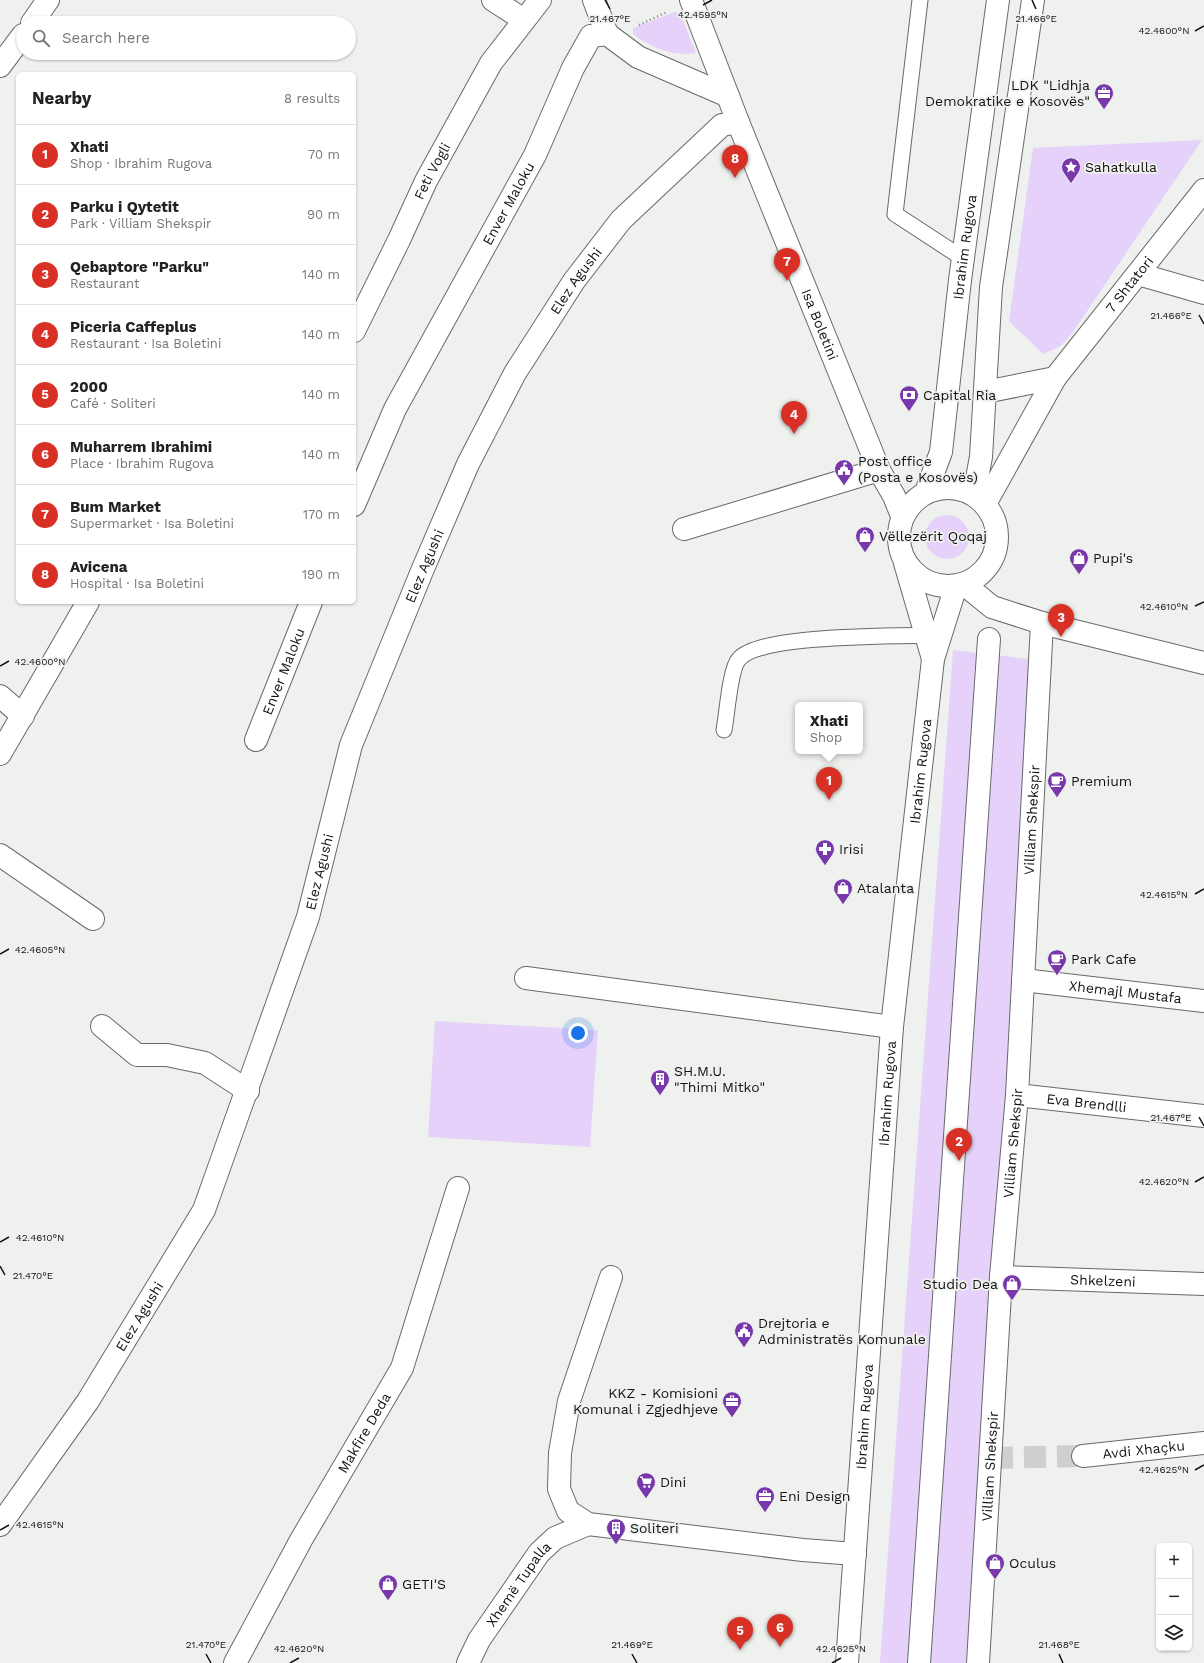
<!DOCTYPE html>
<meta charset="utf-8">
<style>
body{margin:0;font-family:"Work Sans",sans-serif;background:#f6f6f6;color:#222}
.controls{position:absolute;right:12px;bottom:12px;display:grid;overflow:hidden;border-radius:6px;box-shadow:0 1px 3px #0004}
.controls button{width:36px;height:36px;display:grid;place-items:center;padding:0;border:0;border-bottom:1px solid #e0e0e0;background:#fff;color:#222;font:20px sans-serif}
.you{position:absolute;left:578px;top:1033px;width:14px;height:14px;margin:-10px;border:3px solid #fff;border-radius:50%;background:#1a73e8;box-shadow:0 0 0 6px #1a73e833}
.badge{display:grid;place-items:center;width:26px;height:26px;border-radius:50%;background:#d93025;color:#fff;font-size:13px;font-weight:700}
.pin{position:absolute;translate:-50% -33px;filter:drop-shadow(0 1px 2px #0008)}
.pin::after{content:'';position:absolute;top:21px;width:14px;height:12px;background:inherit;clip-path:polygon(0 0,100% 0,50% 100%)}
.popup{position:absolute;left:795px;top:702px;width:68px;height:52px;box-sizing:border-box;display:grid;place-content:center;border-radius:6px;background:#fff;filter:drop-shadow(0 1px 3px #0005);font-size:13px;white-space:nowrap;color:#767676}
.popup b{font-size:15px;color:#222}
.popup::after{content:'';position:absolute;left:50%;top:100%;margin-left:-8px;border:8px solid transparent;border-top-color:#fff}
.list{margin:0;padding:0;list-style:none}
h2{display:flex;justify-content:space-between;align-items:center;height:52px;margin:0;padding:0 16px;font-size:17px}
h2 small{font-size:13px;font-weight:400;color:#767676}
.list li{display:grid;grid-template-columns:26px 1fr auto;gap:12px;align-items:center;box-sizing:border-box;height:60px;padding:0 16px;border-top:1px solid #e0e0e0}
.list b{display:block;font-size:15px;white-space:nowrap}
.list p{margin:0;font-size:13px;white-space:nowrap;color:#767676}
.list em{font-size:13px;font-style:normal;color:#767676}
.icon{flex:none;width:22px;height:22px;fill:none;stroke:currentColor;stroke-width:2;stroke-linecap:round;stroke-linejoin:round}
.map{position:relative;flex:none;width:1204px;height:1663px;overflow:hidden}
.search{position:absolute;background:#fff;box-shadow:0 1px 3px #0004;left:16px;top:16px;width:340px;height:44px;display:flex;align-items:center;gap:10px;box-sizing:border-box;padding:0 14px;border-radius:22px;color:#767676;font-size:15px}
.panel{position:absolute;background:#fff;box-shadow:0 1px 3px #0004;left:16px;top:72px;width:340px;height:532px;border-radius:6px}
.map>svg:first-child{display:block}
</style>
<div class="map">
<svg width="1204" height="1663" viewBox="0 0 1204 1663">
<rect width="100%" height="100%" fill="#eef1ed"/>
<path fill="#e5d1fa" d="M 675,12 L 680,13 L 696,53 C 673,57 652,48 633,34 L 633,28 Z
M 1202,140 L 1071,335 L 1059,347 L 1043,354 L 1009,321 L 1033,148 Z
M925 537a22 22 0 1 1 44 0a22 22 0 1 1-44 0Z
M 953,650 L 1036,660 L 966,1663 L 880,1663 Z
M 435,1021 L 598,1030 L 590,1147 L 428,1137 Z"/>
<g fill="none" stroke-linecap="round" stroke-linejoin="round">
<path stroke="#cdd0cc" stroke-width="22" stroke-dasharray="22 11" stroke-linecap="butt" d="M 991,1458 L 1083,1456"/>
<g stroke="#686a66" stroke-width="17">
<path id="lane" d="M 920,0 L 895,214 L 964,259
M 724,730 C 727,715 730,668 739,659 C 761,634 891,637 927,635"/>
</g>
<g stroke="#686a66" stroke-width="24">
<g id="street">
<path d="M 493,0 L 524,20"/>
<path d="M 594,0 L 607,34"/>
<path d="M 32,23 L 48,0"/>
<path d="M 0,66 L 23,35"/>
<path d="M 1138,274 L 1204,293"/>
<path id="s1" d="M 354,331 L 399,240 L 426,181 L 491,63 L 540,0"/>
<path id="s2" d="M 354,505 L 395,409 L 535,155 L 573,68 L 591,36 L 607,34 L 638,57 L 728,96"/>
<path d="M 684,529 L 879,470"/>
<path d="M 0,696 L 23,716"/>
<path id="s3" d="M 256,740 L 311,602"/>
<path d="M 0,754 L 88,602"/>
<path d="M 0,855 L 93,919"/>
<path d="M 526,978 L 892,1027"/>
<path id="s4" d="M 1023,980 L 1204,1001"/>
<path d="M 102,1026 L 137,1055 L 167,1055 L 205,1063 L 248,1091"/>
<path id="s5" d="M 1017,1095 L 1204,1116"/>
<path d="M 611,1277 L 569,1401 L 560,1453 L 559,1489 L 568,1511 L 588,1524 L 803,1550 L 855,1554"/>
<path id="s6" d="M 1001,1277 L 1204,1284"/>
<path id="s7" d="M 1083,1456 L 1204,1443"/>
<path id="s8" d="M 0,1525 L 88,1401 L 204,1210 L 308,917 L 351,745 L 422,571 L 468,464 L 515,373 L 574,281 L 621,220 L 722,125 L 738,122"/>
<path id="s9" d="M 235,1663 L 301,1540 L 402,1368 L 458,1188"/>
<path id="s10" d="M 468,1663 L 479,1640 L 539,1553 L 555,1538 L 588,1524"/>
<path d="M 919,1663 L 989,639"/>
<path id="s11" d="M 978,1663 L 1001,1277 L 1017,1095 L 1042,623"/>
</g>
</g>
<g stroke="#686a66" stroke-width="24">
<g id="secondary">
<path id="s12" d="M 691,0 L 738,122 L 879,470 L 894,496 L 902,516"/>
<path id="s13" d="M 985,392 L 1055,378 L 1204,190"/>
<path d="M 985,504 L 1055,378"/>
<path d="M 965,585 L 992,607 L 1042,623 L 1204,663"/>
</g>
</g>
<g stroke="#686a66" stroke-width="24">
<g id="primary">
<circle cx="948" cy="537" r="49"/>
<path id="s14" d="M 926,492 L 941,452 L 960,280 L 998,0"/>
<path d="M 974,494 L 981,457 L 991,287 L 1033,0"/>
<path d="M 905,563 L 933,659"/>
<path id="s15" d="M 847,1663 L 892,1027 L 933,659 L 956,586"/>
</g>
</g>
<path stroke="#838582" stroke-width="2.5" stroke-dasharray="1 3" stroke-linecap="butt" d="M 639,25 L 667,12"/>
<use href="#lane" stroke="#fff" stroke-width="15"/>
<use href="#street" stroke="#fff" stroke-width="22"/>
<use href="#secondary" stroke="#fff" stroke-width="22"/>
<use href="#primary" stroke="#fff" stroke-width="22"/>
</g>
<path fill="none" stroke="#121312" stroke-width="1.5" d="M 605,0 L 610,9M 1032,0 L 1036,9M 703,5 L 712,0M 1195,31 L 1204,26M 1199,315 L 1204,324M 1195,606 L 1204,602M 0,666 L 9,661M 1195,894 L 1204,889M 0,954 L 9,949M 1199,1117 L 1204,1126M 1195,1182 L 1204,1177M 0,1242 L 9,1237M 0,1266 L 5,1275M 1195,1470 L 1204,1465M 0,1530 L 9,1525M 206,1654 L 211,1663M 632,1654 L 637,1663M 1059,1654 L 1063,1663M 290,1663 L 299,1658M 832,1663 L 841,1658"/>
<defs>
<g id="office-pin" transform="scale(1)"><path d="M0 17L-7.5 6A9.5 9.5 0 1 1 7.5 6Z" fill="#7837ab" stroke="#eef1ed"/><path d="M-6-3h4V-5.5h4V-3h4V5H-6ZM-1-4.5V-3h2v-1.5ZM-6 0V1H6V0Z" fill="#fff"/></g>
<g id="sight-pin" transform="scale(1)"><path d="M0 17L-7.5 6A9.5 9.5 0 1 1 7.5 6Z" fill="#7837ab" stroke="#eef1ed"/><path d="M0-6L1.8-2.2L6-1.7L2.9 1.2L3.7 5.4L0 3.3L-3.7 5.4L-2.9 1.2L-6-1.7L-1.8-2.2Z" fill="#fff"/></g>
<g id="bank-pin" transform="scale(1)"><path d="M0 17L-7.5 6A9.5 9.5 0 1 1 7.5 6Z" fill="#7837ab" stroke="#eef1ed"/><path d="M-6-4H6V4H-6ZM0-2.3a2.3 2.3 0 1 0 0 4.6a2.3 2.3 0 1 0 0-4.6Z" fill="#fff"/></g>
<g id="civic-pin" transform="scale(1)"><path d="M0 17L-7.5 6A9.5 9.5 0 1 1 7.5 6Z" fill="#7837ab" stroke="#eef1ed"/><path d="M-.6-6.5H3V-4.5H.6V-3L4-1V1h2V6H-6V1h2V-1L-.6-3ZM-1.2 2.5V6h2.4V2.5Z" fill="#fff"/></g>
<g id="shop-pin" transform="scale(1)"><path d="M0 17L-7.5 6A9.5 9.5 0 1 1 7.5 6Z" fill="#7837ab" stroke="#eef1ed"/><path d="M-5-2.5h2.3a2.7 3.5 0 0 1 5.4 0H5L5.5 6h-11ZM-1.5-2.5h3a1.5 2.3 0 0 0-3 0Z" fill="#fff"/></g>
<g id="cafe-pin" transform="scale(1)"><path d="M0 17L-7.5 6A9.5 9.5 0 1 1 7.5 6Z" fill="#7837ab" stroke="#eef1ed"/><path d="M-5.5-4.5H6V0H3Q3 3.5 0 3.5H-2.5Q-5.5 3.5-5.5 0ZM3-3.2v2h1.7v-2ZM-6 4.5H4V6H-6Z" fill="#fff"/></g>
<g id="pharmacy-pin" transform="scale(1)"><path d="M0 17L-7.5 6A9.5 9.5 0 1 1 7.5 6Z" fill="#7837ab" stroke="#eef1ed"/><path d="M-2-6h4v4h4v4h-4v4h-4v-4h-4v-4h4Z" fill="#fff"/></g>
<g id="building-pin" transform="scale(1)"><path d="M0 17L-7.5 6A9.5 9.5 0 1 1 7.5 6Z" fill="#7837ab" stroke="#eef1ed"/><path d="M-4-6H4V6H1V3H-1V6H-4ZM-2.5-4.3h1.7v1.8h-1.7ZM.8-4.3h1.7v1.8H.8ZM-2.5-1h1.7V.8h-1.7ZM.8-1h1.7V.8H.8Z" fill="#fff"/></g>
<g id="supermarket-pin" transform="scale(1)"><path d="M0 17L-7.5 6A9.5 9.5 0 1 1 7.5 6Z" fill="#7837ab" stroke="#eef1ed"/><path d="M-6-5.5h2.5l.6 2H6L4.5 2H-2.5L-4.4-4H-6ZM-1.5 3.2a1.3 1.3 0 1 0 .1 0ZM3 3.2a1.3 1.3 0 1 0 .1 0Z" fill="#fff"/></g>
</defs>
<g fill-rule="evenodd">
<use href="#office-pin" x="1104" y="93"/>
<use href="#sight-pin" x="1071" y="167"/>
<use href="#bank-pin" x="909" y="395"/>
<use href="#civic-pin" x="844" y="469"/>
<use href="#shop-pin" x="865" y="536"/>
<use href="#shop-pin" x="1079" y="558"/>
<use href="#cafe-pin" x="1057" y="781"/>
<use href="#pharmacy-pin" x="825" y="849"/>
<use href="#shop-pin" x="843" y="888"/>
<use href="#cafe-pin" x="1057" y="959"/>
<use href="#building-pin" x="660" y="1079"/>
<use href="#shop-pin" x="1012" y="1284"/>
<use href="#civic-pin" x="744" y="1331"/>
<use href="#office-pin" x="732" y="1401"/>
<use href="#supermarket-pin" x="646" y="1482"/>
<use href="#office-pin" x="765" y="1496"/>
<use href="#building-pin" x="616" y="1528"/>
<use href="#shop-pin" x="995" y="1563"/>
<use href="#shop-pin" x="388" y="1584"/>
</g>
<g text-anchor="middle" dominant-baseline="central" stroke-width="3.5" stroke-linejoin="round" paint-order="stroke">
<g font-size="14" fill="#121312" stroke="#eef1ed" text-anchor="start">
<text x="1090" y="85" text-anchor="end">LDK "Lidhja<tspan x="1090" dy="16">Demokratike e Kosovës"</tspan></text>
<text x="1085" y="167">Sahatkulla</text>
<text x="923" y="395">Capital Ria</text>
<text x="858" y="461">Post office<tspan x="858" dy="16">(Posta e Kosovës)</tspan></text>
<text x="879" y="536">Vëllezërit Qoqaj</text>
<text x="1093" y="558">Pupi's</text>
<text x="1071" y="781">Premium</text>
<text x="839" y="849">Irisi</text>
<text x="857" y="888">Atalanta</text>
<text x="1071" y="959">Park Cafe</text>
<text x="674" y="1071">SH.M.U.<tspan x="674" dy="16">"Thimi Mitko"</tspan></text>
<text x="998" y="1284" text-anchor="end">Studio Dea</text>
<text x="758" y="1323">Drejtoria e<tspan x="758" dy="16">Administratës Komunale</tspan></text>
<text x="718" y="1393" text-anchor="end">KKZ - Komisioni<tspan x="718" dy="16">Komunal i Zgjedhjeve</tspan></text>
<text x="660" y="1482">Dini</text>
<text x="779" y="1496">Eni Design</text>
<text x="630" y="1528">Soliteri</text>
<text x="1009" y="1563">Oculus</text>
<text x="402" y="1584">GETI'S</text>
</g>
<g font-size="14" fill="#121312" stroke="#eef1ed">
<text stroke="none"><textPath href="#s1" startOffset="178">Feti Vogli</textPath></text>
<text stroke="none"><textPath href="#s2" startOffset="339">Enver Maloku</textPath></text>
<text stroke="none"><textPath href="#s14" startOffset="249">Ibrahim Rugova</textPath></text>
<text stroke="none"><textPath href="#s8" startOffset="1381">Elez Agushi</textPath></text>
<text stroke="none"><textPath href="#s13" startOffset="191">7 Shtatori</textPath></text>
<text stroke="none"><textPath href="#s12" startOffset="349">Isa Boletini</textPath></text>
<text stroke="none"><textPath href="#s8" startOffset="1057">Elez Agushi</textPath></text>
<text stroke="none"><textPath href="#s3" startOffset="74">Enver Maloku</textPath></text>
<text stroke="none"><textPath href="#s15" startOffset="895">Ibrahim Rugova</textPath></text>
<text stroke="none"><textPath href="#s11" startOffset="845">Villiam Shekspir</textPath></text>
<text stroke="none"><textPath href="#s8" startOffset="733">Elez Agushi</textPath></text>
<text stroke="none"><textPath href="#s4" startOffset="103">Xhemajl Mustafa</textPath></text>
<text stroke="none"><textPath href="#s15" startOffset="571">Ibrahim Rugova</textPath></text>
<text stroke="none"><textPath href="#s5" startOffset="70">Eva Brendlli</textPath></text>
<text stroke="none"><textPath href="#s11" startOffset="521">Villiam Shekspir</textPath></text>
<text stroke="none"><textPath href="#s6" startOffset="102">Shkelzeni</textPath></text>
<text stroke="none"><textPath href="#s8" startOffset="251">Elez Agushi</textPath></text>
<text stroke="none"><textPath href="#s15" startOffset="247">Ibrahim Rugova</textPath></text>
<text stroke="none"><textPath href="#s9" startOffset="264">Makfire Deda</textPath></text>
<text stroke="none"><textPath href="#s7" startOffset="61">Avdi Xhaçku</textPath></text>
<text stroke="none"><textPath href="#s11" startOffset="197">Villiam Shekspir</textPath></text>
<text stroke="none"><textPath href="#s10" startOffset="94">Xhemë Tupalla</textPath></text>
</g>
</g>
<g font-size="10" text-anchor="middle" fill="#121312" stroke="#eef1ed" stroke-width="3.5" stroke-linejoin="round" paint-order="stroke">
<text x="703" y="18">42.4595°N</text>
<text x="610" y="22">21.467°E</text>
<text x="1036" y="22">21.466°E</text>
<text x="1164" y="34">42.4600°N</text>
<text x="1171" y="319">21.466°E</text>
<text x="1164" y="610">42.4610°N</text>
<text x="40" y="665">42.4600°N</text>
<text x="1164" y="898">42.4615°N</text>
<text x="40" y="953">42.4605°N</text>
<text x="1171" y="1121">21.467°E</text>
<text x="1164" y="1185">42.4620°N</text>
<text x="40" y="1241">42.4610°N</text>
<text x="33" y="1279">21.470°E</text>
<text x="1164" y="1473">42.4625°N</text>
<text x="40" y="1528">42.4615°N</text>
<text x="206" y="1648">21.470°E</text>
<text x="632" y="1648">21.469°E</text>
<text x="1059" y="1648">21.468°E</text>
<text x="299" y="1652">42.4620°N</text>
<text x="841" y="1652">42.4625°N</text>
</g>
</svg>
<div class="controls">
<button>+</button>
<button>−</button>
<button><svg class="icon" aria-label="layers" viewBox="0 0 24 24"><path d="M12 4l9 5-9 5-9-5zM3 14l9 5 9-5"/></svg></button>
</div>
<div class="you"></div>
<div class="pin badge" style="left:829px;top:800px">1</div>
<div class="popup"><b>Xhati</b>Shop</div>
<div class="pin badge" style="left:959px;top:1161px">2</div>
<div class="pin badge" style="left:1061px;top:637px">3</div>
<div class="pin badge" style="left:794px;top:434px">4</div>
<div class="pin badge" style="left:740px;top:1650px">5</div>
<div class="pin badge" style="left:780px;top:1647px">6</div>
<div class="pin badge" style="left:787px;top:281px">7</div>
<div class="pin badge" style="left:735px;top:178px">8</div>
<div class="search"><svg class="icon" aria-label="search" viewBox="0 0 24 24"><circle cx="10" cy="10" r="6"/><path d="M15 15l6 6"/></svg>Search here</div>
<section class="panel">
<h2>Nearby<small>8 results</small></h2>
<ul class="list">
<li><span class="badge">1</span><div><b>Xhati</b><p>Shop · Ibrahim Rugova</p></div><em>70 m</em></li>
<li><span class="badge">2</span><div><b>Parku i Qytetit</b><p>Park · Villiam Shekspir</p></div><em>90 m</em></li>
<li><span class="badge">3</span><div><b>Qebaptore &quot;Parku&quot;</b><p>Restaurant</p></div><em>140 m</em></li>
<li><span class="badge">4</span><div><b>Piceria Caffeplus</b><p>Restaurant · Isa Boletini</p></div><em>140 m</em></li>
<li><span class="badge">5</span><div><b>2000</b><p>Café · Soliteri</p></div><em>140 m</em></li>
<li><span class="badge">6</span><div><b>Muharrem Ibrahimi</b><p>Place · Ibrahim Rugova</p></div><em>140 m</em></li>
<li><span class="badge">7</span><div><b>Bum Market</b><p>Supermarket · Isa Boletini</p></div><em>170 m</em></li>
<li><span class="badge">8</span><div><b>Avicena</b><p>Hospital · Isa Boletini</p></div><em>190 m</em></li>
</ul>
</section>
</div>
